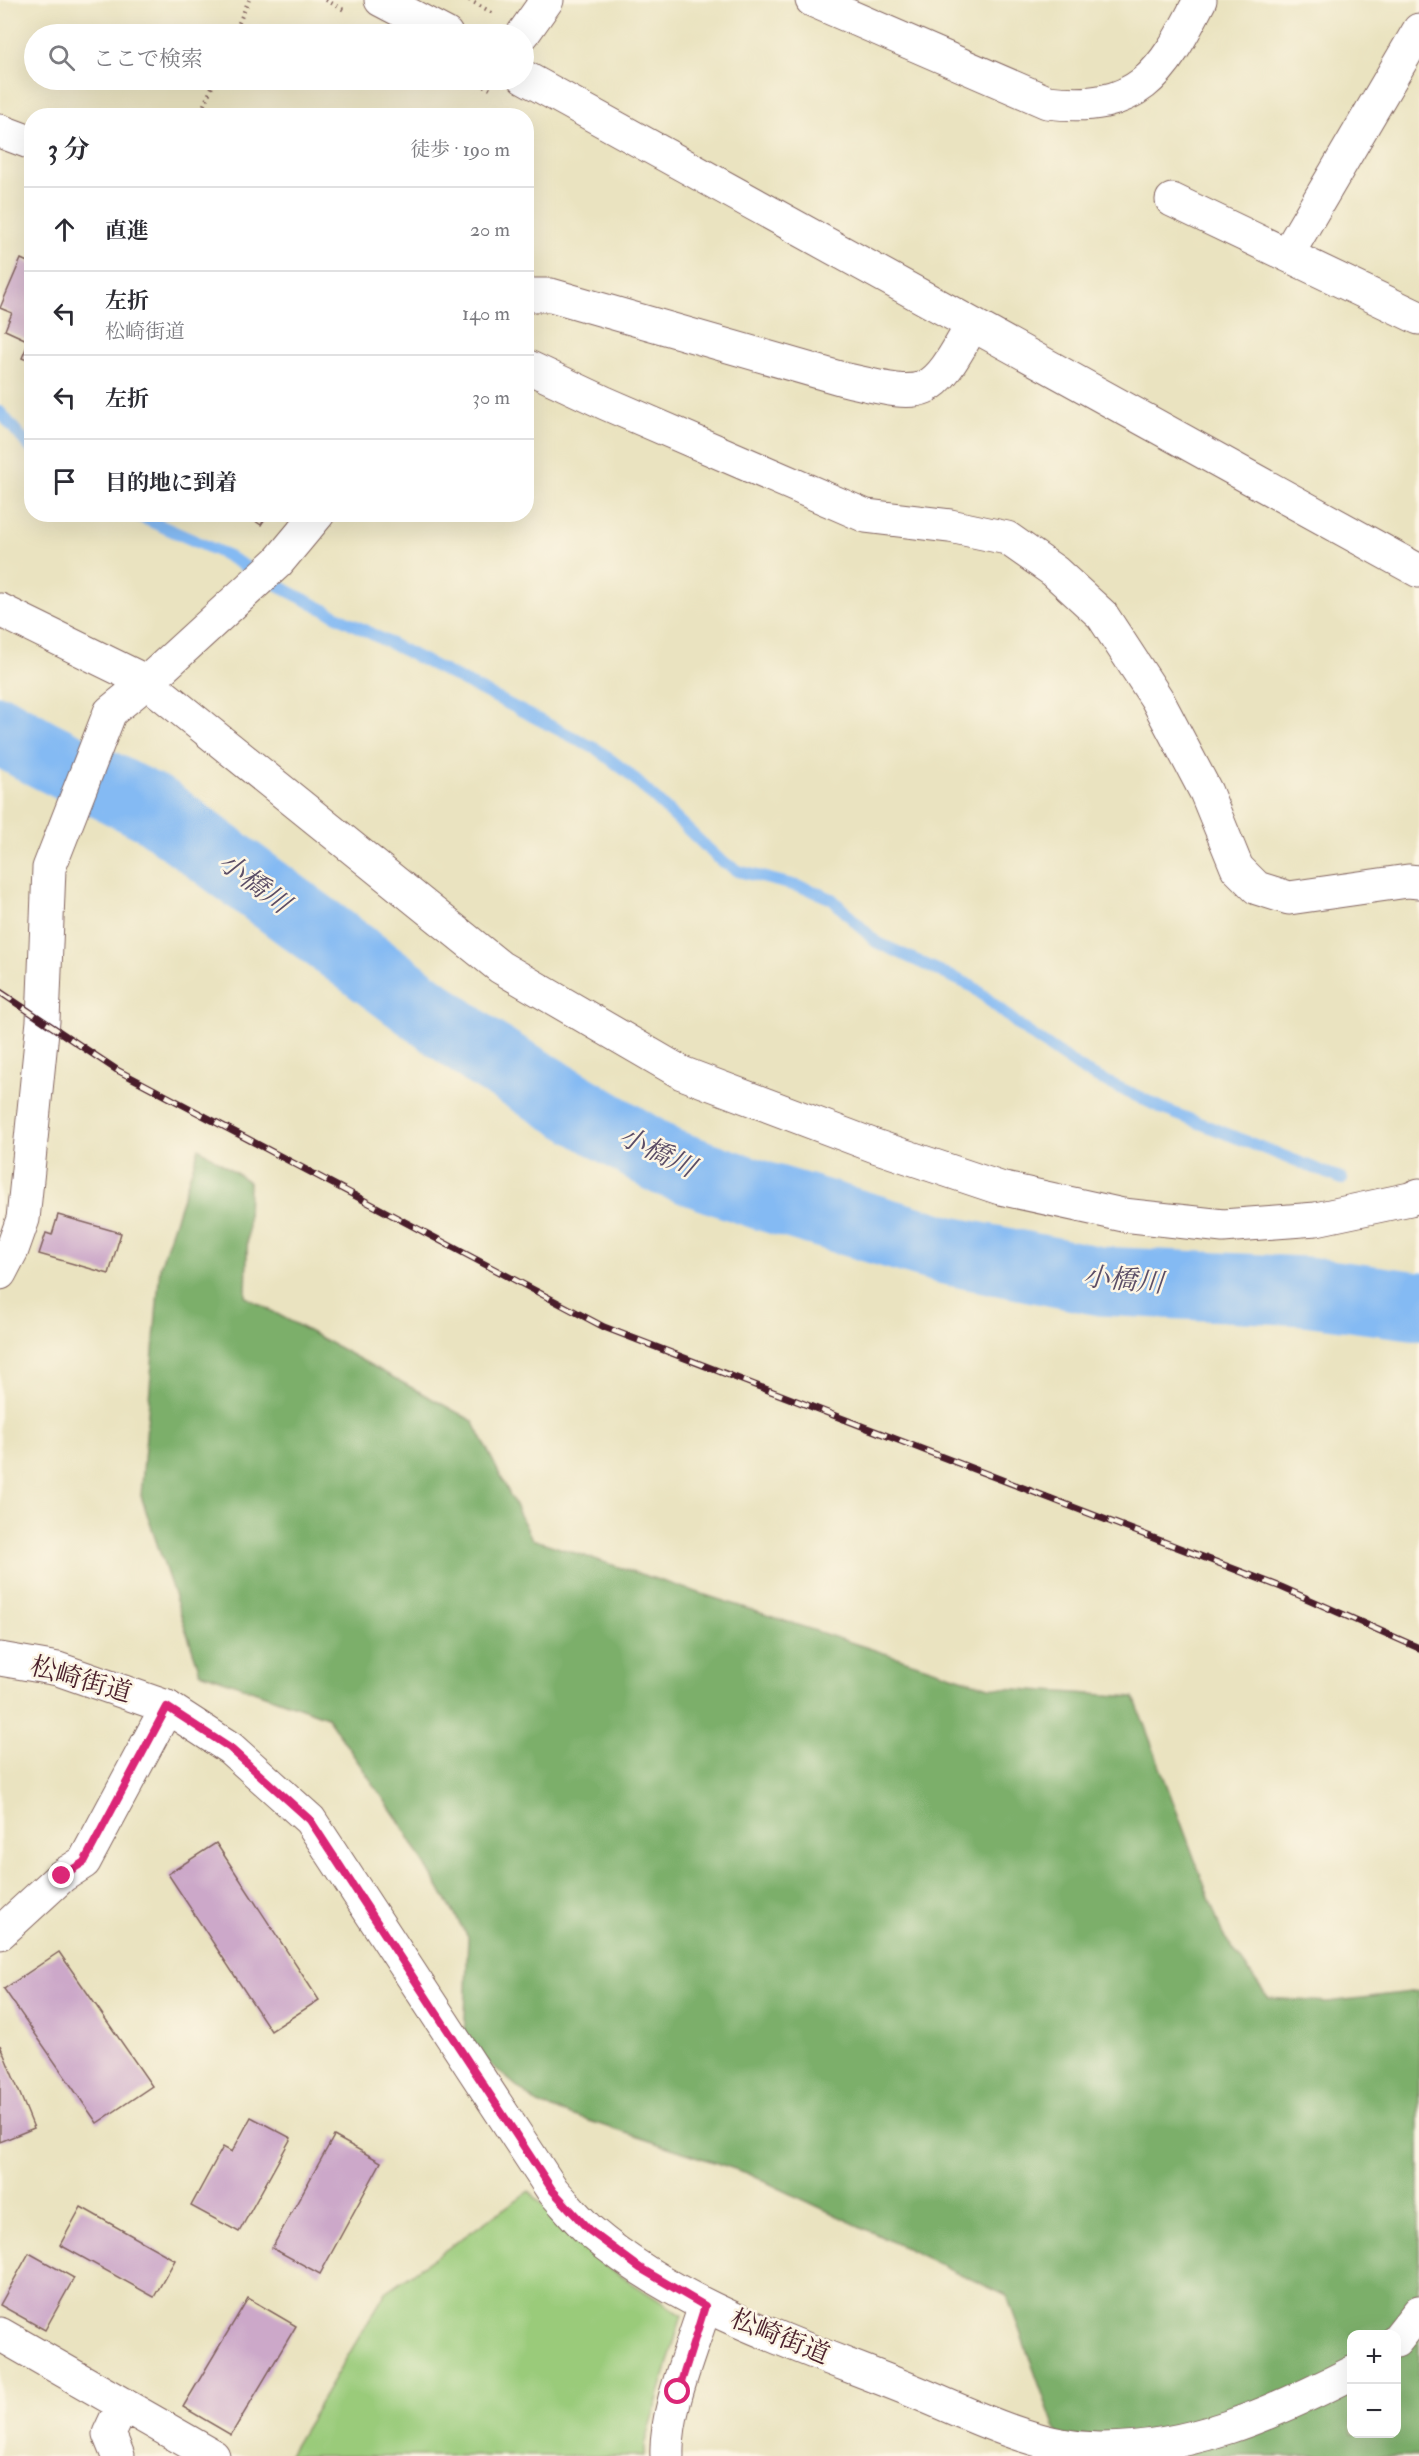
<!DOCTYPE html>
<html lang="ja">
<meta charset="utf-8">
<style>
body{margin:0;font-family:"IM FELL Double Pica","Noto Serif JP",serif;background:#f2f2f3;color:#2b2b33}
.controls{position:absolute;right:18px;bottom:18px;display:grid;overflow:hidden;border-radius:12px;box-shadow:0 6px 24px #0002}
.controls button{width:54px;height:54px;display:grid;place-items:center;padding:0;border:0;border-bottom:2px solid #e1e1e2;background:#fff;color:#2b2b33;font:30px sans-serif}
.stop{position:absolute;width:18px;height:18px;margin:-14px;border:4px solid #db2777;border-radius:50%;background:#fff}
.stop.end{background:#db2777;border-color:#fff;box-shadow:0 2px 6px #0008}
.list{margin:0;padding:0;list-style:none}
h2{display:flex;justify-content:space-between;align-items:center;height:78px;margin:0;padding:0 24px;font-size:26px}
h2 small{font-size:20px;font-weight:400;color:#7c7c81}
.list li{display:grid;grid-template-columns:39px 1fr auto;gap:18px;align-items:center;box-sizing:border-box;height:84px;padding:0 24px;border-top:2px solid #e1e1e2}
.list b{display:block;font-size:22px;white-space:nowrap}
.list p{margin:0;font-size:20px;white-space:nowrap;color:#7c7c81}
.list em{font-size:20px;font-style:normal;color:#7c7c81}
.icon{flex:none;width:33px;height:33px;fill:none;stroke:currentColor;stroke-width:2;stroke-linecap:round;stroke-linejoin:round}
.map{position:relative;flex:none;width:1419px;height:2456px;overflow:hidden}
.search{position:absolute;background:#fff;box-shadow:0 6px 24px #0002;left:24px;top:24px;width:510px;height:66px;display:flex;align-items:center;gap:15px;box-sizing:border-box;padding:0 21px;border-radius:33px;color:#7c7c81;font-size:22px}
.panel{position:absolute;background:#fff;box-shadow:0 6px 24px #0002;left:24px;top:108px;width:510px;height:414px;border-radius:24px}
.map>svg:first-child{display:block}
</style>
<div class="map">
<svg width="1419" height="2456" viewBox="0 0 1419 2456">
<rect width="100%" height="100%" fill="#fcf5e5"/>
<filter id="ink" filterUnits="userSpaceOnUse"><feTurbulence type="fractalNoise" baseFrequency=".0167" numOctaves="2"/><feDisplacementMap in="SourceGraphic" scale="12" xChannelSelector="R" yChannelSelector="G"/><feConvolveMatrix kernelMatrix="1 2 1 2 8 2 1 2 1" color-interpolation-filters="sRGB"/></filter>
<filter id="wash" filterUnits="userSpaceOnUse"><feTurbulence type="fractalNoise" baseFrequency=".008" numOctaves="4" result="noise"/><feDisplacementMap in="SourceGraphic" scale="24" xChannelSelector="R" yChannelSelector="G"/><feGaussianBlur stdDeviation="1.35" result="paint"/><feColorMatrix in="noise" values="0 0 0 0 0 0 0 0 0 0 0 0 0 0 0 0 0 1.4 0 .05"/><feComposite in="paint" operator="in"/></filter>
<g filter="url(#wash)">
<rect width="100%" height="100%" fill="#eae3c0"/>
<path fill="#9acb7a" stroke="#727552" stroke-width="1.5" d="M 529,2191 L 602,2264 L 682,2315 L 644,2445 L 644,2456 L 288,2456 L 386,2292 Z"/>
<path fill="#7baf6a" stroke="#62674a" stroke-width="1.5" fill-rule="evenodd" d="M 199,1148 L 249,1182 L 246,1297 L 473,1421 L 532,1539 L 989,1687 L 1134,1697 L 1223,1935 L 1268,1998 L 1328,2002 L 1419,1991 L 1419,2456 L 1065,2456 L 1007,2296 L 747,2173 L 538,2104 L 464,2042 L 468,1937 L 401,1824 L 327,1717 L 200,1672 L 141,1496 L 160,1267 ZM 1352,2334 L 1396,2334 L 1396,2434 L 1352,2434 Z"/>
<g fill="none" stroke-linecap="round" stroke-linejoin="round">
<path stroke="#84baf3" stroke-width="12" d="M 0,412 L 32,450
M 134,514 L 222,553 L 288,591 L 598,750 L 627,772 L 720,860 L 738,871 L 808,889 L 832,899 L 876,942 L 972,986 L 1026,1031 L 1086,1072 L 1166,1110 L 1342,1179"/>
<path stroke="#84baf3" stroke-width="69" d="M 0,730 L 39,752 L 157,811 L 485,1054 L 666,1162 L 763,1196 L 945,1250 L 1100,1281 L 1305,1291 L 1419,1306"/>
</g>
<g id="blocks">
<path fill="#cca8c9" d="M 21,259 L 32,264 L 32,362 L 22,358 L 29,341 L 5,330 L 12,313 L 0,308 Z
M 245,514 L 268,514 L 261,525 Z
M 58,1215 L 121,1233 L 109,1274 L 39,1254 L 46,1233 L 52,1235 Z
M 216,1843 L 319,2000 L 271,2031 L 168,1874 Z
M 59,1952 L 152,2086 L 97,2123 L 4,1989 Z
M 0,2045 L 34,2128 L 0,2142 Z
M 251,2117 L 291,2138 L 239,2232 L 191,2206 L 223,2147 L 232,2152 Z
M 334,2136 L 381,2162 L 320,2274 L 272,2248 Z
M 81,2207 L 175,2260 L 154,2297 L 60,2245 Z
M 29,2253 L 74,2278 L 45,2330 L 0,2305 Z
M 248,2298 L 296,2326 L 231,2435 L 183,2407 Z"/>
</g>
</g>
<g filter="url(#ink)">
<use href="#blocks" fill-opacity="0" stroke="#82645f" stroke-width="1.5"/>
<g fill="none" stroke-linecap="round" stroke-linejoin="round">
<g stroke="#82645f" stroke-width="35">
<path id="minor" d="M 381,0 L 446,34
M 812,0 L 1047,102 C 1138,113 1162,75 1200,0
M 523,34 L 547,0
M 524,77 L 1419,571
M 0,131 L 32,143
M 1172,200 L 1419,318
M 1287,255 L 1419,30
M 526,295 L 551,295 L 843,379 C 926,398 930,402 972,325
M 526,366 L 605,403 L 866,516 L 950,526 L 1007,538 L 1054,571 L 1102,615 L 1157,699 L 1206,792 L 1237,868 L 1257,888 L 1289,898 L 1408,881 L 1419,882
M 0,610 L 147,682 L 500,967 L 682,1073 L 875,1146 L 1000,1188 L 1123,1215 L 1223,1226 L 1316,1219 L 1410,1199 L 1419,1195
M 0,1273 L 12,1250 L 23,1219 L 43,1021 L 49,868 L 110,712 L 147,682 L 278,562 L 318,514
M 0,1933 L 62,1876 L 84,1862 L 167,1707
M 0,2334 L 213,2456
M 118,2456 L 109,2434 L 123,2404
M 667,2456 C 665,2410 691,2351 705,2306"/>
</g>
<g stroke="#82645f" stroke-width="35">
<path id="major" d="M 0,1659 L 58,1669 L 167,1707 L 230,1748 L 310,1820 L 553,2191 C 565,2204 577,2219 590,2231 C 682,2310 803,2346 913,2391 C 972,2415 1034,2448 1098,2449 C 1189,2450 1272,2414 1352,2373
M 1396,2341 L 1419,2312"/>
</g>
<path stroke="#82645f" stroke-width="4" stroke-dasharray="1.5 4.5" stroke-linecap="butt" d="M 326,0 L 346,11
M 469,0 L 493,13
M 234,34 L 249,0
M 473,80 L 490,89
M 199,116 L 215,80"/>
<use href="#minor" stroke="#fff" stroke-width="33"/>
<use href="#major" stroke="#fff" stroke-width="33"/>
<g stroke="#4a1f2b" stroke-width="7">
<path id="rail" d="M 0,992 L 117,1070 L 604,1327 L 1281,1587 L 1419,1648"/>
</g>
<use href="#rail" stroke="#fcf5e5" stroke-width="4.5" stroke-dasharray="14" stroke-linecap="butt"/>
</g>
</g>
<g fill="none" stroke-linecap="round" stroke-linejoin="round" filter="url(#ink)">
<path stroke="#db2777" stroke-width="8" d="M 62,1876 L 84,1862 L 167,1707 L 230,1748 L 310,1820 L 553,2191 L 589,2230 L 640,2268 L 705,2306 L 678,2392"/>
</g>
<g text-anchor="middle" dominant-baseline="central" stroke-width="5" stroke-linejoin="round" paint-order="stroke">
<g font-size="26" fill="#4a1f2b" stroke="#fcf5e5">
<text transform="translate(81 1680) rotate(16)">松崎街道</text>
<text transform="translate(780 2337) rotate(22)">松崎街道</text>
</g>
<g font-size="27" font-style="italic" fill="#5b4e67" stroke="#fcf5e5">
<text transform="translate(254 883) rotate(37)">小橋川</text>
<text transform="translate(657 1152) rotate(26)">小橋川</text>
<text transform="translate(1123 1280) rotate(5)">小橋川</text>
</g>
</g>
</svg>
<div class="controls">
<button>+</button>
<button>−</button>
</div>
<div class="stop" style="left:678px;top:2392px"></div>
<div class="stop end" style="left:62px;top:1876px"></div>
<div class="search"><svg class="icon" aria-label="search" viewBox="0 0 24 24"><circle cx="10" cy="10" r="6"/><path d="M15 15l6 6"/></svg>ここで検索</div>
<section class="panel">
<h2>3 分<small>徒歩 · 190 m</small></h2>
<ul class="list">
<li><svg class="icon" aria-label="ahead" viewBox="0 0 24 24"><path d="M12 20V5M6 11l6-6 6 6"/></svg><div><b>直進</b></div><em>20 m</em></li>
<li><svg class="icon" aria-label="left" viewBox="0 0 24 24"><path d="M17 20v-9H6M10 6l-5 5 5 5"/></svg><div><b>左折</b><p>松崎街道</p></div><em>140 m</em></li>
<li><svg class="icon" aria-label="left" viewBox="0 0 24 24"><path d="M17 20v-9H6M10 6l-5 5 5 5"/></svg><div><b>左折</b></div><em>30 m</em></li>
<li><svg class="icon" aria-label="arrive" viewBox="0 0 24 24"><path d="M6 21V4h12l-3 4 3 4H6"/></svg><div><b>目的地に到着</b></div></li>
</ul>
</section>
</div>
